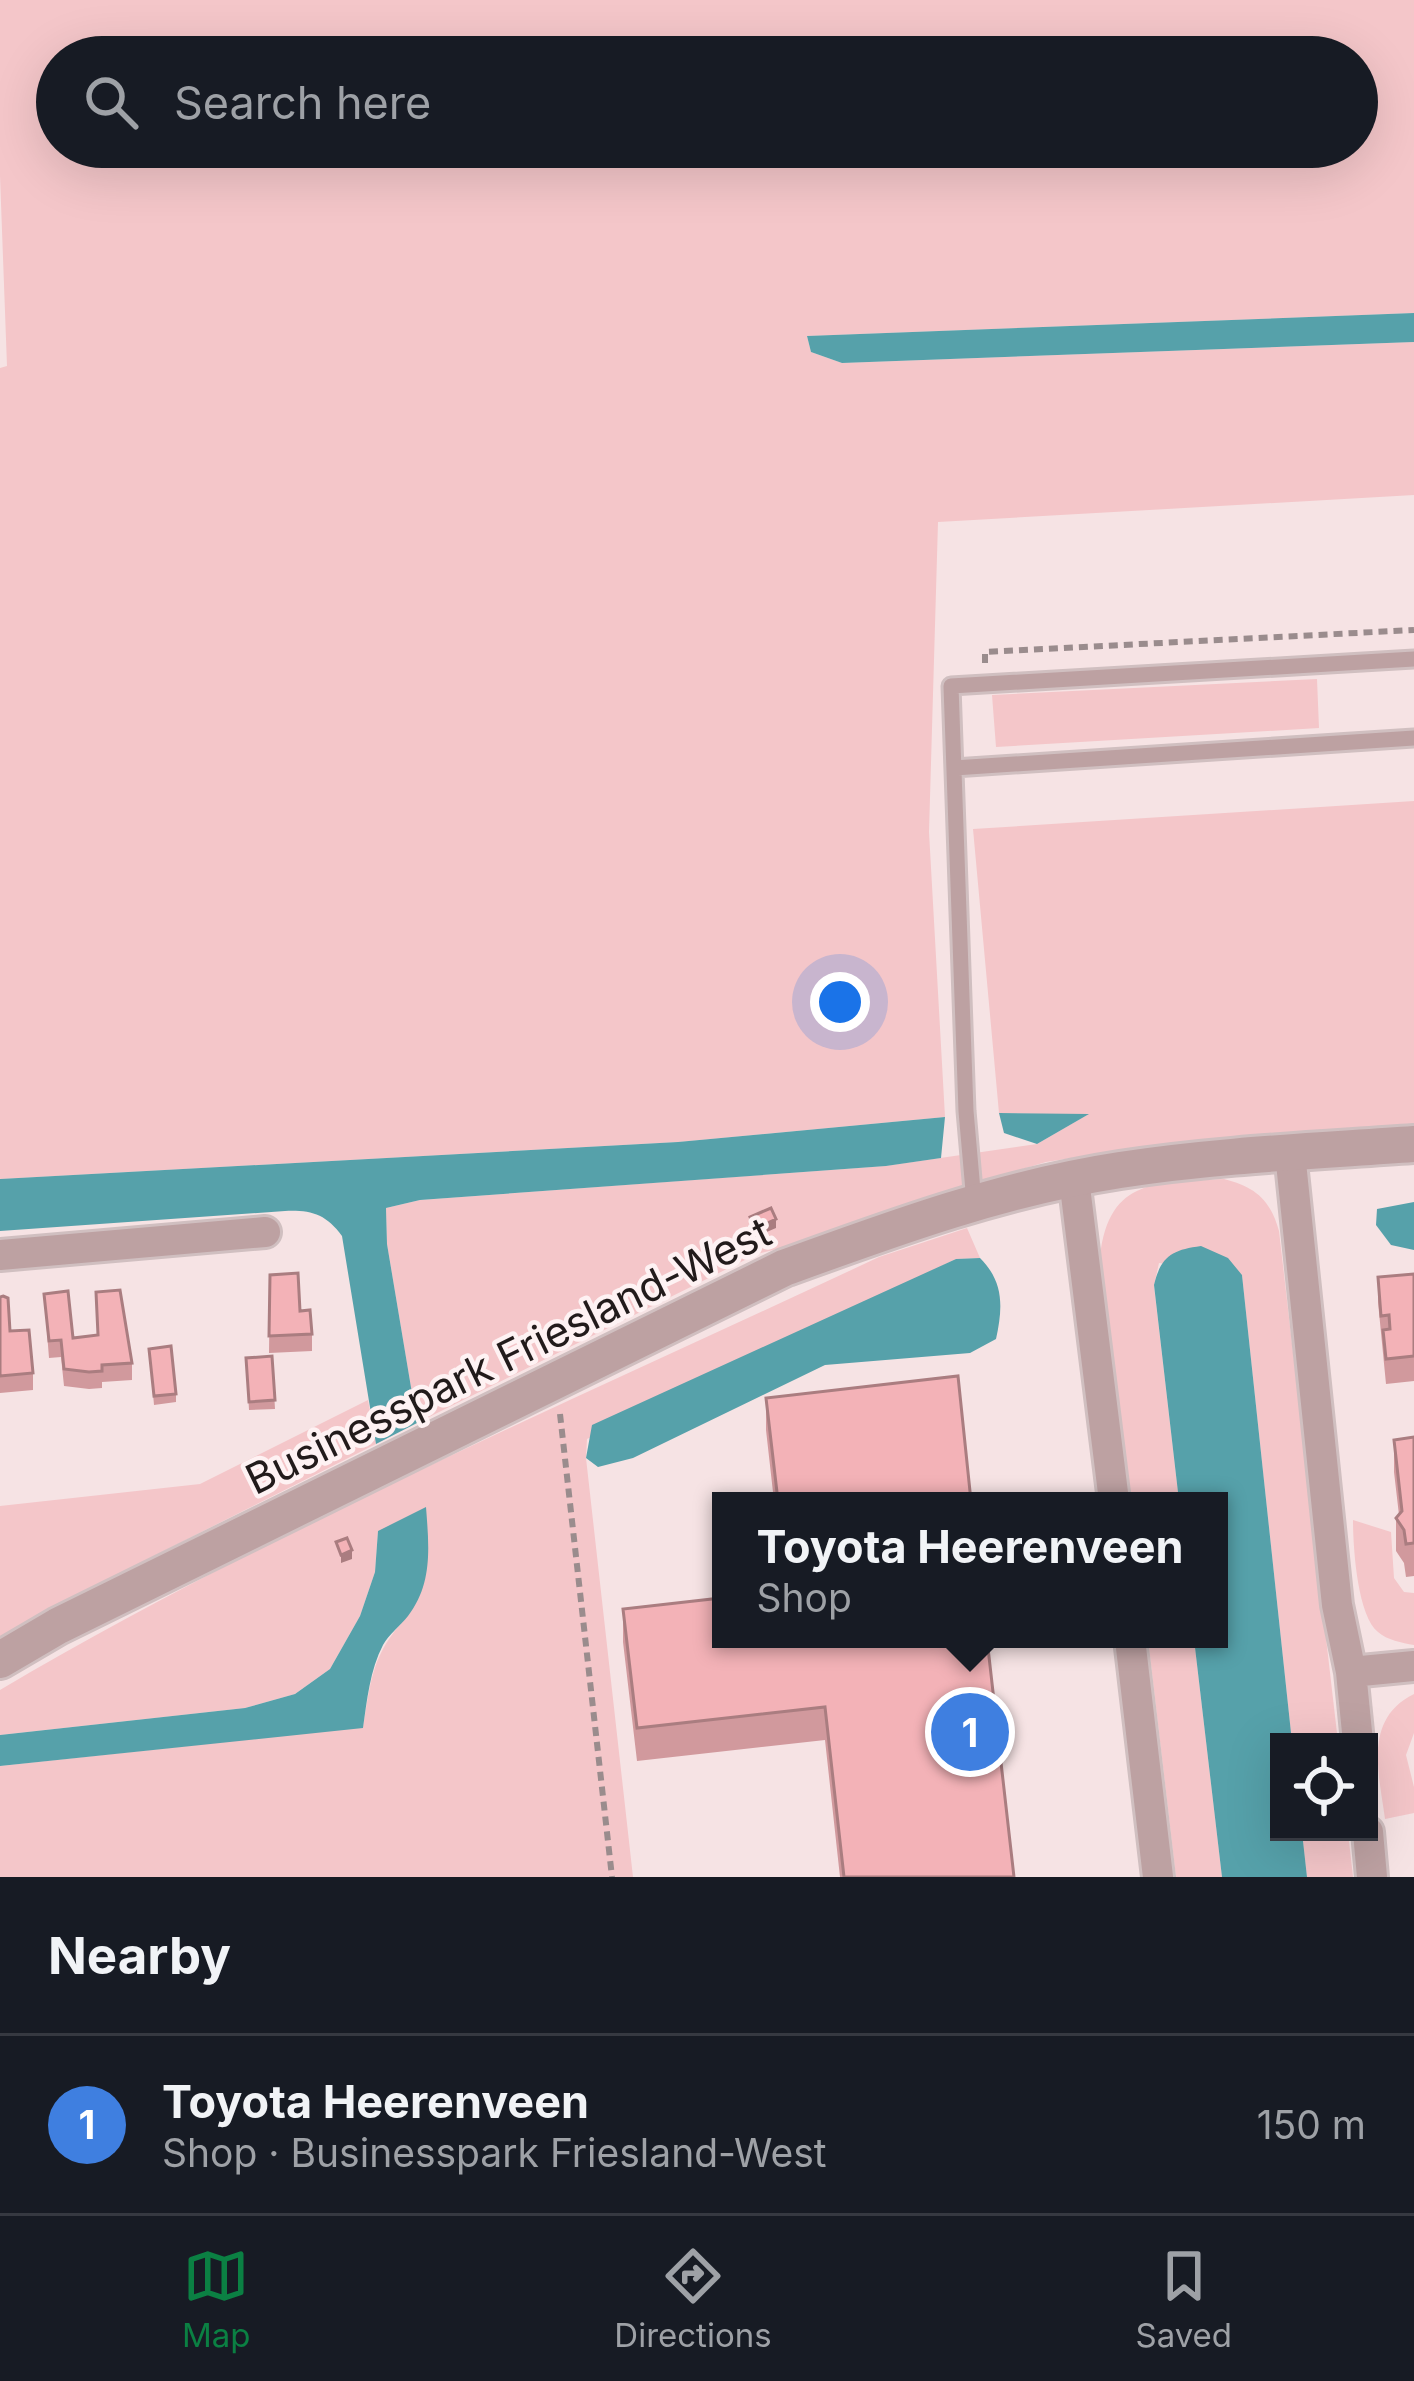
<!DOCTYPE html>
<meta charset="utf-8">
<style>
body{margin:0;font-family:Inter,sans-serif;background:#242831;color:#f1f3f6}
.controls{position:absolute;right:36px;bottom:36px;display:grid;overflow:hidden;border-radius:0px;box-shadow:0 12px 48px #0002}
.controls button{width:108px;height:108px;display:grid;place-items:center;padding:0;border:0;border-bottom:3px solid #363941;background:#171b24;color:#f1f3f6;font:60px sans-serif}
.you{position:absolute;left:840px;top:1002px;width:42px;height:42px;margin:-30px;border:9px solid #fff;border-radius:50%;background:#1a73e8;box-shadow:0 0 0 18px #1a73e833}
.badge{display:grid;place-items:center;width:78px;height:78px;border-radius:50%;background:#0b8043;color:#fff;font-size:39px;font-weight:700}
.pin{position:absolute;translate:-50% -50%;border:6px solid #fff;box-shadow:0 3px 12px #0006}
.popup{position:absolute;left:712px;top:1492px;width:516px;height:156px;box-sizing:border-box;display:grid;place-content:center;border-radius:0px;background:#171b24;filter:drop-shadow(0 3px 9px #0005);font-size:39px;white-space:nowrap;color:#9ea1a6}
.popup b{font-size:45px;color:#f1f3f6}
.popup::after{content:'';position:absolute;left:50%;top:100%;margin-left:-24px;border:24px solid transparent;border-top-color:#171b24}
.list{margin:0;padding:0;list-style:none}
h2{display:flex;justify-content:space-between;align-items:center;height:156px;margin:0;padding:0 48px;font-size:51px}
h2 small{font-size:39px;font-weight:400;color:#9ea1a6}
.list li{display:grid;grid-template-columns:78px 1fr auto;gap:36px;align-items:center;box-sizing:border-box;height:180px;padding:0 48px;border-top:3px solid #363941}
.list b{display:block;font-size:45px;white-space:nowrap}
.list p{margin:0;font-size:39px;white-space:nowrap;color:#9ea1a6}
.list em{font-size:39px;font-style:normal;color:#9ea1a6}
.icon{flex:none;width:66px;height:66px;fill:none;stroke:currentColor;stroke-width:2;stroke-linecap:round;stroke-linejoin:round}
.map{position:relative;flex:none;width:1414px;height:1877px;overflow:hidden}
.search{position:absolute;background:#171b24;box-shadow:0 12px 48px #0002;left:36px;right:36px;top:36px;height:132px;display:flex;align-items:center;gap:30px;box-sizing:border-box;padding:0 42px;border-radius:66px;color:#9ea1a6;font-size:45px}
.sheet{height:336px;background:#171b24}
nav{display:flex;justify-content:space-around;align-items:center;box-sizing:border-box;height:168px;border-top:3px solid #363941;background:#171b24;font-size:33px;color:#9ea1a6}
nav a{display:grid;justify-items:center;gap:6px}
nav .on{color:#0b8043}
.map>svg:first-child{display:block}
</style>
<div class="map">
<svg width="1414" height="1877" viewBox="0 0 1414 1877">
<rect width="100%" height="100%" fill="#f6e3e4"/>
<path fill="#f4c6c9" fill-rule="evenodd" d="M 0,0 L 1414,0 L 1414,313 L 807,336 L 811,352 L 842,363 L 1414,342 L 1414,495 L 938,522 L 929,832 L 945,1117 L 678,1142 L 0,1179 L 0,368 L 7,366 L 0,176 ZM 57,57 L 1357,57 L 1357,147 L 57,147 Z
M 1317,679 L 1319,728 L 996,747 L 992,695 Z
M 1414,801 L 1414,1127 L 1098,1154 L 1046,1162 L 920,1200 L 839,1234 L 757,1254 L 417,1423 L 387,1244 L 386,1208 L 420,1200 L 885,1166 L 1037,1144 L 1087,1115 L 999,1113 L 973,829 Z
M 1224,1179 C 1255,1187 1270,1199 1279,1231 L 1338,1742 L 1292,1742 L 1242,1275 L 1159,1263 L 1154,1286 L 1179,1501 L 1131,1501 L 1100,1257 C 1109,1176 1159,1183 1224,1179 Z
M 967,1228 L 980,1258 L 956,1259 L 587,1439 L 586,1458 L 633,1877 L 0,1877 L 0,1766 L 363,1727 C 371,1680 372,1654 406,1618 L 378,1531 L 375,1572 L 360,1616 L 330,1669 L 295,1694 L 245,1708 L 0,1735 L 0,1690 C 281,1524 584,1396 879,1257 Z
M 368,1400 L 376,1444 L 108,1579 L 0,1641 L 0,1506 L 200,1484 Z
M 1353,1520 L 1391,1532 L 1394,1578 L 1404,1592 L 1414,1593 L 1414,1645 C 1402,1643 1387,1640 1378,1632 C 1357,1615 1353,1546 1353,1520 Z
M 1148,1639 L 1194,1639 L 1222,1877 L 1176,1877 Z
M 1414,1694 L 1414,1733 L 1406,1755 L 1414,1787 L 1414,1813 L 1385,1819 C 1379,1773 1363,1719 1414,1694 Z
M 1302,1832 L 1348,1832 L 1353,1877 L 1307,1877 Z"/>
<path fill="#56a1aa" d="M 1414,313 L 1414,342 L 842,363 L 811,352 L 807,336 Z
M 999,1113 L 1089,1114 L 1037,1144 L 1004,1133 Z
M 945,1117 L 941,1158 L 886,1166 L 420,1200 L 386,1208 L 387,1244 L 417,1423 L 376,1444 L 342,1236 C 326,1214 311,1210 285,1211 L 0,1231 L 0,1179 L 678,1142 Z
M 1414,1202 L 1414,1250 L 1391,1245 L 1376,1225 L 1377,1209 Z
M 1201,1246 L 1228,1258 L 1242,1275 L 1292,1742 L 1279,1742 L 1279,1832 L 1302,1832 L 1307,1877 L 1222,1877 L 1194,1639 L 1219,1639 L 1219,1501 L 1179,1501 L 1154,1285 C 1161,1256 1172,1250 1201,1246 Z
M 980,1258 C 1004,1282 1003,1307 996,1339 L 970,1353 L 825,1365 L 633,1458 L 598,1467 L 586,1458 L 592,1425 L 956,1259 Z
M 426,1507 C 429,1547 433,1583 408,1616 C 400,1626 389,1634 383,1645 C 370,1670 367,1700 363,1728 L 0,1766 L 0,1735 L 245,1708 L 295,1694 L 330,1669 L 360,1616 L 375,1572 L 378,1531 Z"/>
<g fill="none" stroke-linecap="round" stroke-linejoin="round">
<g stroke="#d0bfc0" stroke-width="21">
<path id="service" d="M 954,768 L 1414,738
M 974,1202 L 966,1111 L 951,686 L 1414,659"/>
</g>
<g stroke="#d0bfc0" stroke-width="36">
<path id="minor" d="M 1290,1153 L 1337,1605 L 1351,1672 L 1358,1742
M 1074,1179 L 1114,1501
M 0,1255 L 265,1232
M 1130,1639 L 1158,1877
M 1351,1672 L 1414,1666
M 1368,1832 L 1372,1877"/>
</g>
<g stroke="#d0bfc0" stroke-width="42">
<path id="tertiary" d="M 0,1660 L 58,1626 L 784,1268 C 894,1228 1003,1188 1120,1170 C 1217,1155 1316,1151 1414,1144"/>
</g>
<path stroke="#9a8c8d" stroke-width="6" stroke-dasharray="9 6" stroke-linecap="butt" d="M 985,663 L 985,652 L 1414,630
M 560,1414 L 612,1877"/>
<use href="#service" stroke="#bda1a2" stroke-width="15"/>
<use href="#minor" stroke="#bda1a2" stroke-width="30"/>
<use href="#tertiary" stroke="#bda1a2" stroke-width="36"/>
</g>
<path fill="#d1999d" d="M 1414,1274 L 1414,1381 L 1386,1384 L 1378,1302 L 1378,1277 Z
M 270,1275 L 312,1334 L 312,1351 L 269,1353 Z
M 44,1294 L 73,1338 L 132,1363 L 132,1380 L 102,1382 L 102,1388 L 89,1389 L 64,1386 L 61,1357 L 49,1358 Z
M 0,1297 L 10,1331 L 33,1373 L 33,1390 L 0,1393 Z
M 149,1349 L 176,1394 L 176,1402 L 154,1405 Z
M 272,1356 L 275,1409 L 249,1410 L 246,1358 Z
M 766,1398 L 971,1501 L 774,1501 L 766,1430 Z
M 1414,1437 L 1414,1576 L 1406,1577 L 1404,1563 L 1396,1551 L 1396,1518 L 1399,1515 L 1394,1472 L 1394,1440 Z
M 623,1609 L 987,1639 L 1014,1877 L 840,1877 L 825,1740 L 637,1761 L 623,1642 Z"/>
<path fill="#aa7d80" d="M 776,1219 L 776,1228 L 755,1237 L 755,1229 Z
M 352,1550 L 352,1559 L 341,1563 L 341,1555 Z"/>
<path fill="#f3b2b7" stroke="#aa7d80" stroke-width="3" d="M 771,1208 L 776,1219 L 755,1229 L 750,1217 Z
M 298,1273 L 300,1311 L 310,1310 L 312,1334 L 269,1336 L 270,1275 Z
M 1414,1274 L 1414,1356 L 1386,1359 L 1383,1330 L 1390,1329 L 1389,1315 L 1381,1316 L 1378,1277 Z
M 120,1290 L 132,1363 L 102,1365 L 102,1371 L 89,1372 L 64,1369 L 61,1340 L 49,1341 L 44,1294 L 68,1291 L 73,1338 L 98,1335 L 96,1292 Z
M 3,1296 L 8,1298 L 10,1331 L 29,1330 L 33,1373 L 0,1376 L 0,1297 Z
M 171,1346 L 176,1394 L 154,1396 L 149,1349 Z
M 272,1356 L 275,1400 L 249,1402 L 246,1358 Z
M 958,1376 L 971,1501 L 778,1501 L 766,1398 Z
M 1414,1437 L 1414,1543 L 1406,1544 L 1404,1530 L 1396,1518 L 1402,1511 L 1394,1440 Z
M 347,1538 L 352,1550 L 341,1555 L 336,1542 Z
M 721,1598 L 721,1639 L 987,1639 L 1014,1877 L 844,1877 L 825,1707 L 637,1728 L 623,1609 Z"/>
<g text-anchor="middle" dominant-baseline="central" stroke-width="9" stroke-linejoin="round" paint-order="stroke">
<g font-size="42" fill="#221b1b" stroke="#fef2f3">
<text transform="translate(508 1355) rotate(-26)">Businesspark Friesland-West</text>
</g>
</g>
</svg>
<div class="controls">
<button><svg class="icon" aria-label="locate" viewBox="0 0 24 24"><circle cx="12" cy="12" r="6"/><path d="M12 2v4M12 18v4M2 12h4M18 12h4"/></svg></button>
</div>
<div class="you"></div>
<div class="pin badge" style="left:970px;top:1732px;background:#3f7fe0">1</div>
<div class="popup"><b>Toyota Heerenveen</b>Shop</div>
<div class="search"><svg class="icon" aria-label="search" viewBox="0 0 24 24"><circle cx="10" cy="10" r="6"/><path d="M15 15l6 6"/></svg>Search here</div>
</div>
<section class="sheet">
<h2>Nearby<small></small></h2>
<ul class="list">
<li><span class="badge" style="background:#3f7fe0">1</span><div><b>Toyota Heerenveen</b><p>Shop · Businesspark Friesland-West</p></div><em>150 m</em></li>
</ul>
</section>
<nav>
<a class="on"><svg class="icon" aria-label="map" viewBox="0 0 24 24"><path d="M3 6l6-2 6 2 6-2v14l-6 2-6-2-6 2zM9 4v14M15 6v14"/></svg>Map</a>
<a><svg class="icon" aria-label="directions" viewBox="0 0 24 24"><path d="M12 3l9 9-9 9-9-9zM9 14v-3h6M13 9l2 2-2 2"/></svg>Directions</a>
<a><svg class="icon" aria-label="saved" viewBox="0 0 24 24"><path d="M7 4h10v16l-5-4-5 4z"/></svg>Saved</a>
</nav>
